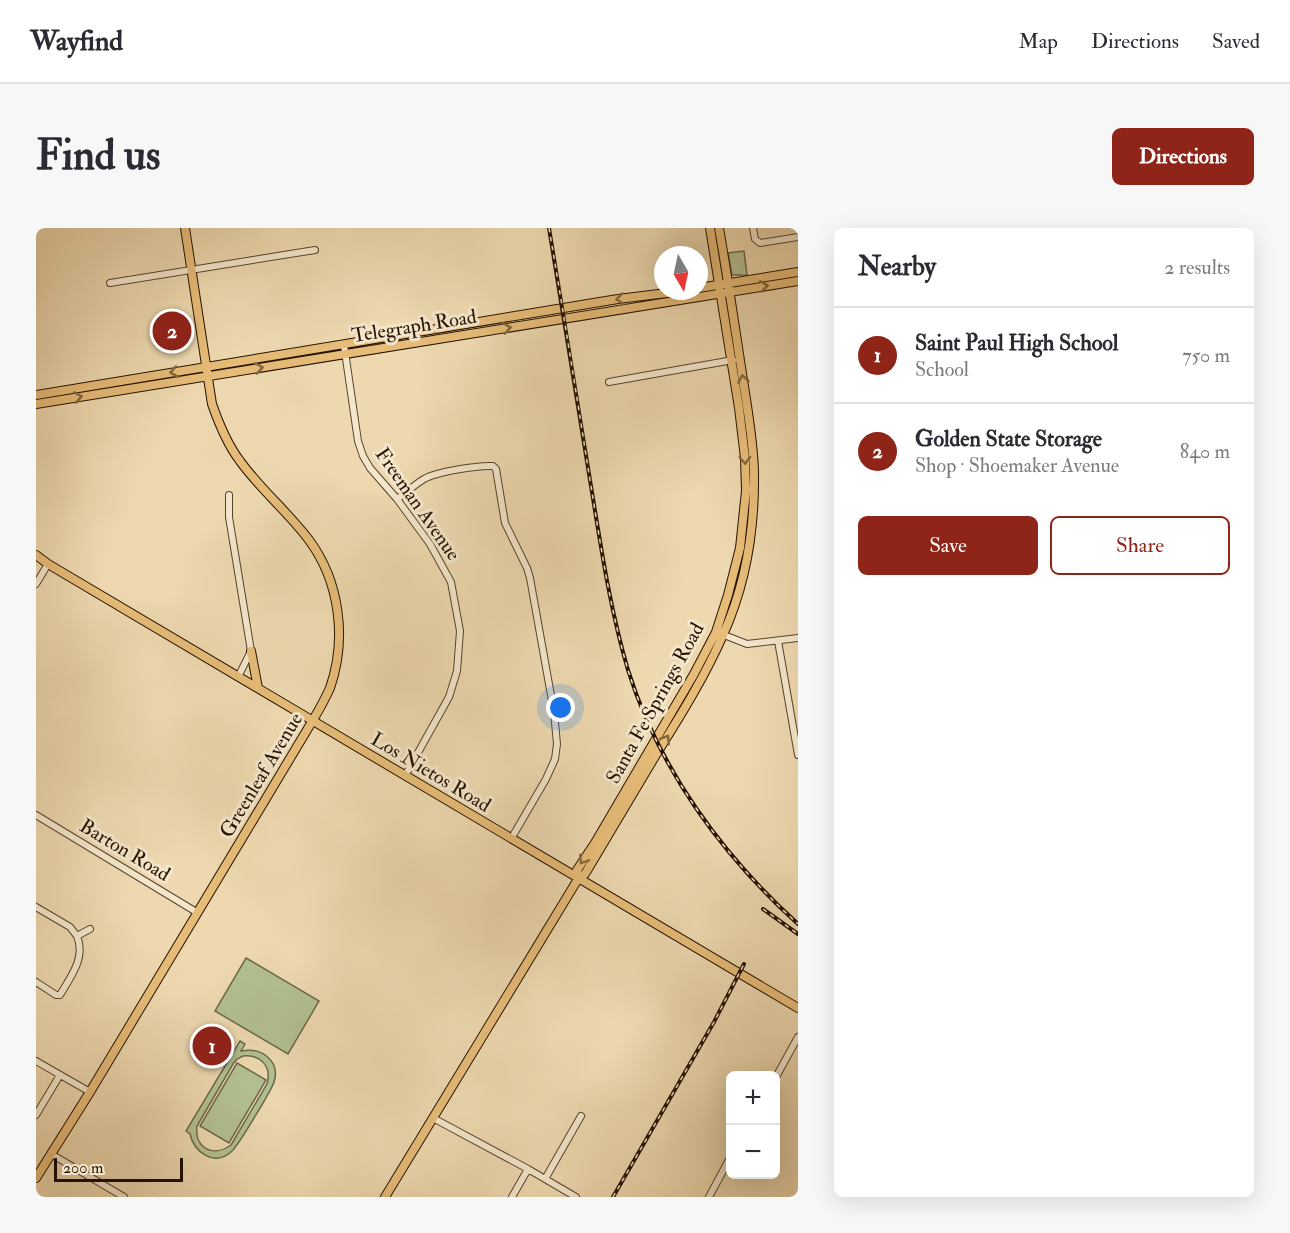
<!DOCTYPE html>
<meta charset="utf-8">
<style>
body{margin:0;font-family:"IM FELL Double Pica",serif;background:#f7f7f7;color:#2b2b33}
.controls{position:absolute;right:18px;bottom:18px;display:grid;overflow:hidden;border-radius:9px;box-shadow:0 6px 24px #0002}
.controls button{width:54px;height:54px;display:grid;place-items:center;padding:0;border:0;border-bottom:2px solid #e1e1e2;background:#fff;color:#2b2b33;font:30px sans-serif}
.compass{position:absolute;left:618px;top:18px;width:54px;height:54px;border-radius:50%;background:#fff;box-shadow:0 6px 24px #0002;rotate:171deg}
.scale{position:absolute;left:18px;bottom:15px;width:129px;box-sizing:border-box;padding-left:6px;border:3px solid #261200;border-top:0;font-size:16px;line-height:21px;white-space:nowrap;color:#261200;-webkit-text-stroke:4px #f3e6cb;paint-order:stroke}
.you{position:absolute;left:525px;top:480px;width:21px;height:21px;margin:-15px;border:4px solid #fff;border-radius:50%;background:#1a73e8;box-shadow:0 0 0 9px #1a73e833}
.badge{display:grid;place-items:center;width:39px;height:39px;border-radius:50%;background:#8f2418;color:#fff;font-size:20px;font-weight:700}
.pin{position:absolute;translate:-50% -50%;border:3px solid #fff;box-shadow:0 2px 6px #0006}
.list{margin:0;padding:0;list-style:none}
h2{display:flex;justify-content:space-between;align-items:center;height:78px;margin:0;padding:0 24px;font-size:26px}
h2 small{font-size:20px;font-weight:400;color:#7c7c81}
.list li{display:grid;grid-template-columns:39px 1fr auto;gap:18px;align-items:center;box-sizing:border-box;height:96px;padding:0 24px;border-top:2px solid #e1e1e2}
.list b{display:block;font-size:22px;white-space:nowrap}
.list p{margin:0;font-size:20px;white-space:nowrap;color:#7c7c81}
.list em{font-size:20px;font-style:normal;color:#7c7c81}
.actions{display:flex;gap:12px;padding:18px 24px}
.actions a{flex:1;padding:14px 0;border:2px solid #8f2418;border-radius:9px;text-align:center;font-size:21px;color:#8f2418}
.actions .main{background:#8f2418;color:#fff}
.map{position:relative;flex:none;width:762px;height:969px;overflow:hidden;border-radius:9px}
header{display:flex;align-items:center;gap:36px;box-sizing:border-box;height:84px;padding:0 30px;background:#fff;border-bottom:2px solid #e1e1e2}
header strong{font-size:28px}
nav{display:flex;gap:33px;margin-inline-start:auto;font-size:21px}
.intro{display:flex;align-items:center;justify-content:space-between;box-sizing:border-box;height:144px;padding:0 36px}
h1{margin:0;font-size:42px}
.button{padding:15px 27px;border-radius:9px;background:#8f2418;color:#fff;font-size:21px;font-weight:700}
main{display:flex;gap:36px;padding:0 36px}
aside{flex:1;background:#fff;border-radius:9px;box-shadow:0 6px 24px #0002}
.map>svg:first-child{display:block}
</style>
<header>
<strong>Wayfind</strong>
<nav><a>Map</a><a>Directions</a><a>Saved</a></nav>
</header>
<div class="intro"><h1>Find us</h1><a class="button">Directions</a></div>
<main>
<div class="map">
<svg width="762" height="969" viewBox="0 0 762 969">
<rect width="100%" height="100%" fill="#edd8af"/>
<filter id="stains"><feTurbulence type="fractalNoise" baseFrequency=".00333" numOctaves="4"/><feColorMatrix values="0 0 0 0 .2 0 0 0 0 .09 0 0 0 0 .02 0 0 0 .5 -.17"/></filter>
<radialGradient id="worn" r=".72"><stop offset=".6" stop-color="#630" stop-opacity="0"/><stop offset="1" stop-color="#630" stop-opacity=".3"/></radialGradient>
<path fill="#b2c090" stroke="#6c6948" stroke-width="1.5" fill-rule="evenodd" d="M 708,23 L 711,47 L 696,47 L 692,25 Z
M 210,730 L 283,773 L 252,826 L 179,783 Z
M 204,813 L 209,816 L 205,823 C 224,819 245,832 238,854 C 236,861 201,920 195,924 C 178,939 158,924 154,906 L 150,903 ZM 207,828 C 225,826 236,839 231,856 L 195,917 C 177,930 158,920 161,898 L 197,836 L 201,831 Z
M 201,835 L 230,852 L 193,915 L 164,898 Z"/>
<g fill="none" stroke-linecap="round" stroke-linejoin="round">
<g stroke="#58442c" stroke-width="8">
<path id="minor" d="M 717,0 L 719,11 L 724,15 L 762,9
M 74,55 L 279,22
M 308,117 L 322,213 L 327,228 L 334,240 L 361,271 L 394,316 L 415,354 L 424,403 L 421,443 L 413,469 L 369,548
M 573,154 L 697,132
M 193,267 L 193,289 L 215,423 L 202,449
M 361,271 C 370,265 378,257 388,251 C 400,244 442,237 457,238 L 460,241 L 469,295 L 491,340 L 494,350 L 518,484 L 521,516 L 519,531 L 510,551 L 475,611
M 0,356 L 12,336
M 683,405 L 711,416 L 762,410
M 742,413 L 762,527
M 0,587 L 162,685
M 0,679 L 34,699 L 41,708 L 54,701
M 0,754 L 20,767 L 24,767 C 35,748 50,730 41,708
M 0,833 L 54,864
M 740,849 L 762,809
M 0,887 L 24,847
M 397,890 L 492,941 L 540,969
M 15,926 L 88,969
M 509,951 L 545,888
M 476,969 L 492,941
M 673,969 L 694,930"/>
</g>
<g stroke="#261200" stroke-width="10">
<path id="major" d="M 663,60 L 762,44
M 0,167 L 582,71 L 647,63
M 0,176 L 762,53
M 0,327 L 12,336 L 762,780
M 215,423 L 222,460
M 542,651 L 541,642 L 559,615 L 658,446 L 680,404 L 692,367 L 704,320 L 710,263 L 709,230 L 703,180 L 674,0
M 0,950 L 54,864 L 277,492 C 283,482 289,471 294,460 C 311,411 304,354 273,312 C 252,284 224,261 204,233 C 191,216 183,196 176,176 L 149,0
M 349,969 L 542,651 L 549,646 C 573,606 597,565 621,525 C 645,487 669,448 687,407 C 710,356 719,298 718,243 C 717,208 710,173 705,139 C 698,93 691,46 683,0"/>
</g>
<use href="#minor" stroke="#f3e6cb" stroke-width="6"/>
<use href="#major" stroke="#e6bc78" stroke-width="8"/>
<g stroke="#261200" stroke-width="4">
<path id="rail" d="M 513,0 C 527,82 540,164 553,246 C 564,312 573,378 592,442 C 623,541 686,627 762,696
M 727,681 L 762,706
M 577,969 L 678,794 L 708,736"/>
</g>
<use href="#rail" stroke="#f3e6cb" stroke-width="1.5" stroke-dasharray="4.5" stroke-linecap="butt"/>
</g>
<defs><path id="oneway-chevron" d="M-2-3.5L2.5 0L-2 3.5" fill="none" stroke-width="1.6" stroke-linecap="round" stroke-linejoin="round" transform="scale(1.5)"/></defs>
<g stroke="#86673c">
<use href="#oneway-chevron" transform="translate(728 58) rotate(-9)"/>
<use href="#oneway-chevron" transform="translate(584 71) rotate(172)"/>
<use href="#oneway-chevron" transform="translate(471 100) rotate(-9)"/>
<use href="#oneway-chevron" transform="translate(223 140) rotate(-9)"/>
<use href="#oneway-chevron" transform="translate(138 144) rotate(170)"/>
<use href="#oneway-chevron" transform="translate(707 151) rotate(-99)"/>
<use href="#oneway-chevron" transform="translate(42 169) rotate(-9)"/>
<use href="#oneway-chevron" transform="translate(709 232) rotate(87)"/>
<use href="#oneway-chevron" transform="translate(630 511) rotate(-58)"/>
<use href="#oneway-chevron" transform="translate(547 632) rotate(123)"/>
</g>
<g text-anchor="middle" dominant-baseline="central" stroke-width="6" stroke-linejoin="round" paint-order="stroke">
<g font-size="20" fill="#261200" stroke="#f3e6cb">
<text transform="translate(378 98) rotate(-9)">Telegraph Road</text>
<text transform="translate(382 276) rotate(55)">Freeman Avenue</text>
<text transform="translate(619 475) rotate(-61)">Santa Fe Springs Road</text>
<text transform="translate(395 544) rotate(31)">Los Nietos Road</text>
<text transform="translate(225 547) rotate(-59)">Greenleaf Avenue</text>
<text transform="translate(89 622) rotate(31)">Barton Road</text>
</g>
</g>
<rect width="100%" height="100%" filter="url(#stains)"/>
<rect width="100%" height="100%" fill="url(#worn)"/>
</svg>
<div class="controls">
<button>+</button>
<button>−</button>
</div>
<svg class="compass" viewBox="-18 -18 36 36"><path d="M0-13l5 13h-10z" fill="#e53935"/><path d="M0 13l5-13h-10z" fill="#7c7c81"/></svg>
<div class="scale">200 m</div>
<div class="you"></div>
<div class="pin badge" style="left:176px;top:818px">1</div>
<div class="pin badge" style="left:136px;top:103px">2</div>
</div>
<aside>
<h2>Nearby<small>2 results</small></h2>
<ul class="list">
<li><span class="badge">1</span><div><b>Saint Paul High School</b><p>School</p></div><em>750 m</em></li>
<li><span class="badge">2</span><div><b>Golden State Storage</b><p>Shop · Shoemaker Avenue</p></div><em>840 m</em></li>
</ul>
<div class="actions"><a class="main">Save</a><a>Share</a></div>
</aside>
</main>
